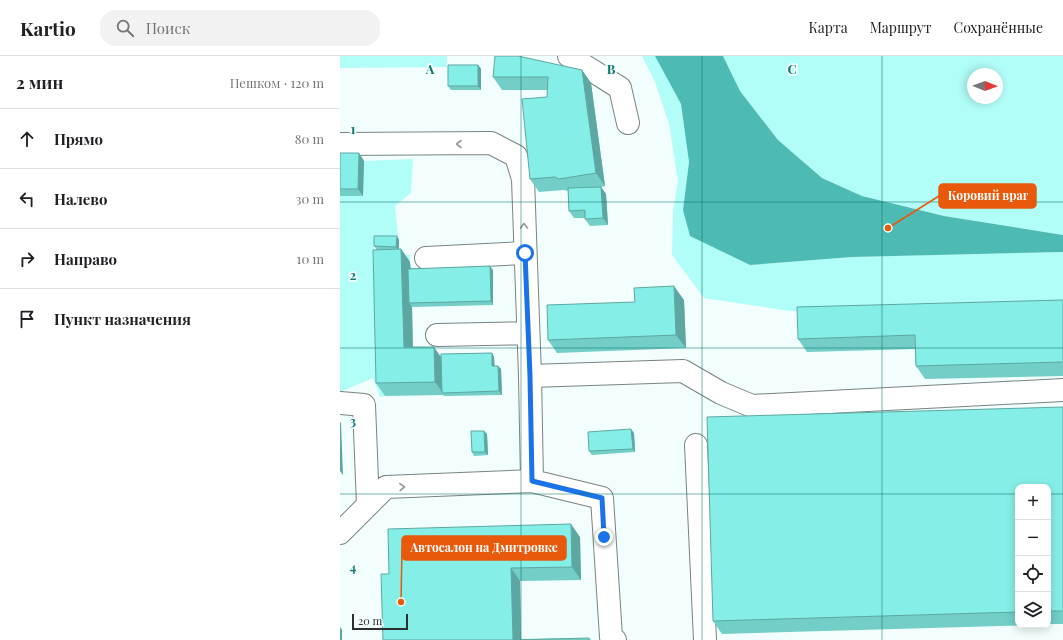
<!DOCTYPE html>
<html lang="ru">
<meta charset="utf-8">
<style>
body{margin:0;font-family:"Playfair Display",serif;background:#f2f2f2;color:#202124}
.controls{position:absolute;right:12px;bottom:12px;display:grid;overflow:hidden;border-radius:8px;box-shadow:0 2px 10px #0003}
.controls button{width:36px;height:36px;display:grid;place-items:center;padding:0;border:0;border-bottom:1px solid #e0e0e0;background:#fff;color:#202124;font:20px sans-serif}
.compass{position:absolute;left:627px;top:12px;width:36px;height:36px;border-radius:50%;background:#fff;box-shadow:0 2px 10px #0003;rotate:91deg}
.scale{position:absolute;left:12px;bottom:10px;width:56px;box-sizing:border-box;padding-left:4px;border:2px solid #2b2f2f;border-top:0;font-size:11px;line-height:14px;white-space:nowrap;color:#2b2f2f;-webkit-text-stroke:3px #f2fefd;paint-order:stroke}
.stop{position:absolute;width:12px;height:12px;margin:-9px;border:3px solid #1a73e8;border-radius:50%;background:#fff}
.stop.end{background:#1a73e8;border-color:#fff;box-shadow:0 1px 4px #0008}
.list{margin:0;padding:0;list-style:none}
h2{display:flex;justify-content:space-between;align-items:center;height:52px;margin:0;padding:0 16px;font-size:17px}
h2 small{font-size:13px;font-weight:400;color:#757577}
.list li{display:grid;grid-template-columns:26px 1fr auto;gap:12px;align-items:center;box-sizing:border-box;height:60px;padding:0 16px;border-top:1px solid #e0e0e0}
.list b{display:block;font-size:15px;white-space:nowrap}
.list em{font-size:13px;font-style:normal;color:#757577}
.icon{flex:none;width:22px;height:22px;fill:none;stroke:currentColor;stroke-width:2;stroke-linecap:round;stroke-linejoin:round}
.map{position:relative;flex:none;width:723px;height:584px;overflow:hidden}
header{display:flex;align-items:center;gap:24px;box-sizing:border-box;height:56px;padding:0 20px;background:#fff;border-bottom:1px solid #e0e0e0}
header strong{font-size:19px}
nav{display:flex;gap:22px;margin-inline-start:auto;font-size:14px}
.search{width:280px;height:36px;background:#f2f2f2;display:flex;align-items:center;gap:10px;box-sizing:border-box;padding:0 14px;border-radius:16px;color:#757577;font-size:15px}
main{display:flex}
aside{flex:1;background:#fff}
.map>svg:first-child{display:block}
</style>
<header>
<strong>Kartio</strong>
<div class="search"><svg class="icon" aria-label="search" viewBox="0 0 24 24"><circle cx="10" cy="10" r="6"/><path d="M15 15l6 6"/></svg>Поиск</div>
<nav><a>Карта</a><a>Маршрут</a><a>Сохранённые</a></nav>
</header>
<main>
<aside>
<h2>2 мин<small>Пешком · 120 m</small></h2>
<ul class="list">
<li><svg class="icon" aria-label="ahead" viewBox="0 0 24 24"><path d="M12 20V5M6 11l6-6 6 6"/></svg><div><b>Прямо</b></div><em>80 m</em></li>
<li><svg class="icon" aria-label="left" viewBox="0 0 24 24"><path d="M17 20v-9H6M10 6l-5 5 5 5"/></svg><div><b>Налево</b></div><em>30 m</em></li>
<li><svg class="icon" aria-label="right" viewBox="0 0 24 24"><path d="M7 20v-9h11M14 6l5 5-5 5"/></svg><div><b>Направо</b></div><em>10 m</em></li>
<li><svg class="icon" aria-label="arrive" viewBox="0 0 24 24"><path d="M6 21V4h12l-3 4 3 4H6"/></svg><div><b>Пункт назначения</b></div></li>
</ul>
</aside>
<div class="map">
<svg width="723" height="584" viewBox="0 0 723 584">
<rect width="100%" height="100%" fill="#f2fefd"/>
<path fill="#b1fdf7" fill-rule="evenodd" d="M 0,0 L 107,0 L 107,11 L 0,12 Z
M 302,0 L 315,0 L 341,48 L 349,106 L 343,154 L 410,209 L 512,201 L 723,196 L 723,244 L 714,248 L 450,255 L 364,242 L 332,199 L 333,155 L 338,125 L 329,68 L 315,26 Z
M 383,0 L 723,0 L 723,179 L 604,160 L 522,140 L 482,122 L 438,84 L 400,35 ZM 633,18 L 657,18 L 657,42 L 633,42 Z
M 73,103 L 71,137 L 55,150 L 58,180 L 34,180 L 34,198 L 70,199 L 70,206 L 42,207 L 45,340 L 40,341 L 33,322 L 0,336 L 0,140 L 23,140 L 24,105 Z"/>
<path fill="#4dbbb3" d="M 315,0 L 383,0 L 400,35 L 438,84 L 482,122 L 522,140 L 604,160 L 723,179 L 723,196 L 512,201 L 410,209 L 350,180 L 343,154 L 349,106 L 341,48 Z"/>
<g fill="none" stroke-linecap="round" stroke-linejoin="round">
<g stroke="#788382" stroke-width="24">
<path id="minor" d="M 229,0 L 280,32 L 288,67
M 0,88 L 151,87 L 176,100 L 183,123 L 190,320
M 86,202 L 185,197
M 97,279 L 188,277
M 0,347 L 24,349 L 28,449
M 356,389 L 365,584
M 192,425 L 190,320 L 343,315 L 381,337 L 412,350 L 723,334
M 0,477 L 46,431 L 192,425 L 262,442 L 271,581 L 275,584"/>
</g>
<use href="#minor" stroke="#fff" stroke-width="22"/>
</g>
<path fill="#72cec7" d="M 138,9 L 141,13 L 141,34 L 111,34 L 108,30 Z
M 242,14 L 251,27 L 265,130 L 261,131 L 266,138 L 268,169 L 250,170 L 245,163 L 245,162 L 234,162 L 229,155 L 228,135 L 224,134 L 199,136 L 190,123 L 207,41 L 207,34 L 162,34 L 153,21 Z
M 0,97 L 19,97 L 24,105 L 23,140 L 0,140 Z
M 57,180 L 59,184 L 59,193 L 61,193 L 70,206 L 71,212 L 153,214 L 153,249 L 72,251 L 73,291 L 101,300 L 152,297 L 154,301 L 154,310 L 158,310 L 161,313 L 162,339 L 104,340 L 103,339 L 45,340 L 36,327 L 37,194 L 34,190 Z
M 344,244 L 346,292 L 217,297 L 208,284 L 295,246 Z
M 723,244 L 723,320 L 585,323 L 576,310 L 575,293 L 467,296 L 458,283 Z
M 723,351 L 723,568 L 708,568 L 708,431 L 678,431 L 678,569 L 691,569 L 382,578 L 373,565 Z
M 144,375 L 147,378 L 148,399 L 134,400 L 132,396 Z
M 294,377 L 295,396 L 252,399 L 249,395 Z
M 240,481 L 241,524 L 180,525 L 181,583 L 249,582 L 251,584 L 43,584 L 49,518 Z"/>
<path fill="#5da7a2" d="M 138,9 L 141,13 L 141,34 L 138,30 Z
M 242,14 L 251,27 L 265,130 L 256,117 Z
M 19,97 L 24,105 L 23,140 L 18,133 Z
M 261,131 L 266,138 L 268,169 L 263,162 Z
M 57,180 L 59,184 L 59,195 L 56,191 Z
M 61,193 L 70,206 L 71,247 L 69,247 L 72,251 L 73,305 L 64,291 Z
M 150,210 L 153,214 L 153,249 L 151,245 Z
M 334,230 L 344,244 L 346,292 L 336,279 Z
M 94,291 L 103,304 L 103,337 L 95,326 Z
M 152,297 L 154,301 L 155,313 L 152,310 Z
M 158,310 L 161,313 L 162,339 L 159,335 Z
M 0,366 L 1,367 L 3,419 L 0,415 Z
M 291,373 L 294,377 L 295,396 L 293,393 Z
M 144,375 L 147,378 L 148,399 L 145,396 Z
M 231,468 L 240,481 L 241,524 L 232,511 Z
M 171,512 L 180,525 L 181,584 L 173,584 Z
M 0,571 L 2,574 L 2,584 L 0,584 Z"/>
<path fill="#85efe7" stroke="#5da7a2" d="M 155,0 L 178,0 L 242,14 L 256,117 L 219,123 L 215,121 L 190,123 L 182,43 L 207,41 L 208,21 L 153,21 Z
M 108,9 L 138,9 L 138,30 L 108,30 Z
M 0,97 L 19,97 L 18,133 L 0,133 Z
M 261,131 L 263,162 L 245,163 L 245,154 L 229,155 L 228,132 Z
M 34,180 L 57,180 L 56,191 L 34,190 Z
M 61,193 L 64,291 L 94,291 L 95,326 L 36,327 L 33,194 Z
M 150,210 L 151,245 L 69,247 L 68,213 Z
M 334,230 L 336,279 L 208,284 L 207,249 L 295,246 L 294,232 Z
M 723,244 L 723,306 L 576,310 L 575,279 L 458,283 L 457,251 Z
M 152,297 L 152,310 L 158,310 L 159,335 L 102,337 L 101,298 Z
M 723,351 L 723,555 L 708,555 L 708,431 L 678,431 L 678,556 L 373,565 L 367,361 Z
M 291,373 L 293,393 L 249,395 L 248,376 Z
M 131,375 L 144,375 L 145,396 L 132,396 Z
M 231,468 L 232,511 L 171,512 L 173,584 L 249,582 L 249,584 L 43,584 L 41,518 L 49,518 L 48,473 Z"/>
<defs><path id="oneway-chevron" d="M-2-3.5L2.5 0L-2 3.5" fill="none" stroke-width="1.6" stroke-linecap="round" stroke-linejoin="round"/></defs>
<g stroke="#959797">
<use href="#oneway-chevron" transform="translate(119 88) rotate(180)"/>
<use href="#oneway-chevron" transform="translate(184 170) rotate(-91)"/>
<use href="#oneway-chevron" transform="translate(62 431) rotate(-2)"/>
</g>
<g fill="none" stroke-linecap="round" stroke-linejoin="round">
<path stroke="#1a73e8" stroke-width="5" d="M 185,197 L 190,320 L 192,425 L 262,442 L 264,481"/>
</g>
<path fill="none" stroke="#0f766e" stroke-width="1" stroke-opacity="0.55" d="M 181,0 L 181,584M 362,0 L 362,584M 542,0 L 542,584M 0,146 L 723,146M 0,292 L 723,292M 0,438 L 678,438M 708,438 L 723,438"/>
<g font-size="13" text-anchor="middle" font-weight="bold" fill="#0f766e" stroke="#f2fefd" stroke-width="3.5" stroke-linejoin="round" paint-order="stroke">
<text x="90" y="18">A</text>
<text x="271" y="18">B</text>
<text x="452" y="18">C</text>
<text x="13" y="78">1</text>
<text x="13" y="224">2</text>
<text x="13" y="370">3</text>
<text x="13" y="516">4</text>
</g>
<path fill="none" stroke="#e8590c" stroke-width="1.5" d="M548 172L599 140M61 546L62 492"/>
<g fill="#e8590c" stroke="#f2fefd" stroke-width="1.5">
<circle cx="548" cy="172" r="4"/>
<circle cx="61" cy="546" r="4"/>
</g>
<g fill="#e8590c" stroke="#e8590c" stroke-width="1.5">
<rect x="599" y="128" width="97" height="24" rx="4"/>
<rect x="62" y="480" width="164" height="24" rx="4"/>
</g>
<g font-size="12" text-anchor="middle" font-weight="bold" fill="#fff">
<text x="648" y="144">Коровий враг</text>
<text x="144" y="496">Автосалон на Дмитровке</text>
</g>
</svg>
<div class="controls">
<button>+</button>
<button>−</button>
<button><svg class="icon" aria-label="locate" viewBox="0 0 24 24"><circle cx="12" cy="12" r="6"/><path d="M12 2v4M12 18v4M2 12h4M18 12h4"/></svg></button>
<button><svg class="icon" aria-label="layers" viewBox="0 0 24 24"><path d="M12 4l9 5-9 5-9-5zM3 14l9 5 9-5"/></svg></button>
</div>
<svg class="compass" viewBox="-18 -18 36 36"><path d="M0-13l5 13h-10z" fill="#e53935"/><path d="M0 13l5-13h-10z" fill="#757577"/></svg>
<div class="scale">20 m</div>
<div class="stop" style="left:185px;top:197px"></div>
<div class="stop end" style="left:264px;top:481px"></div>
</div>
</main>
